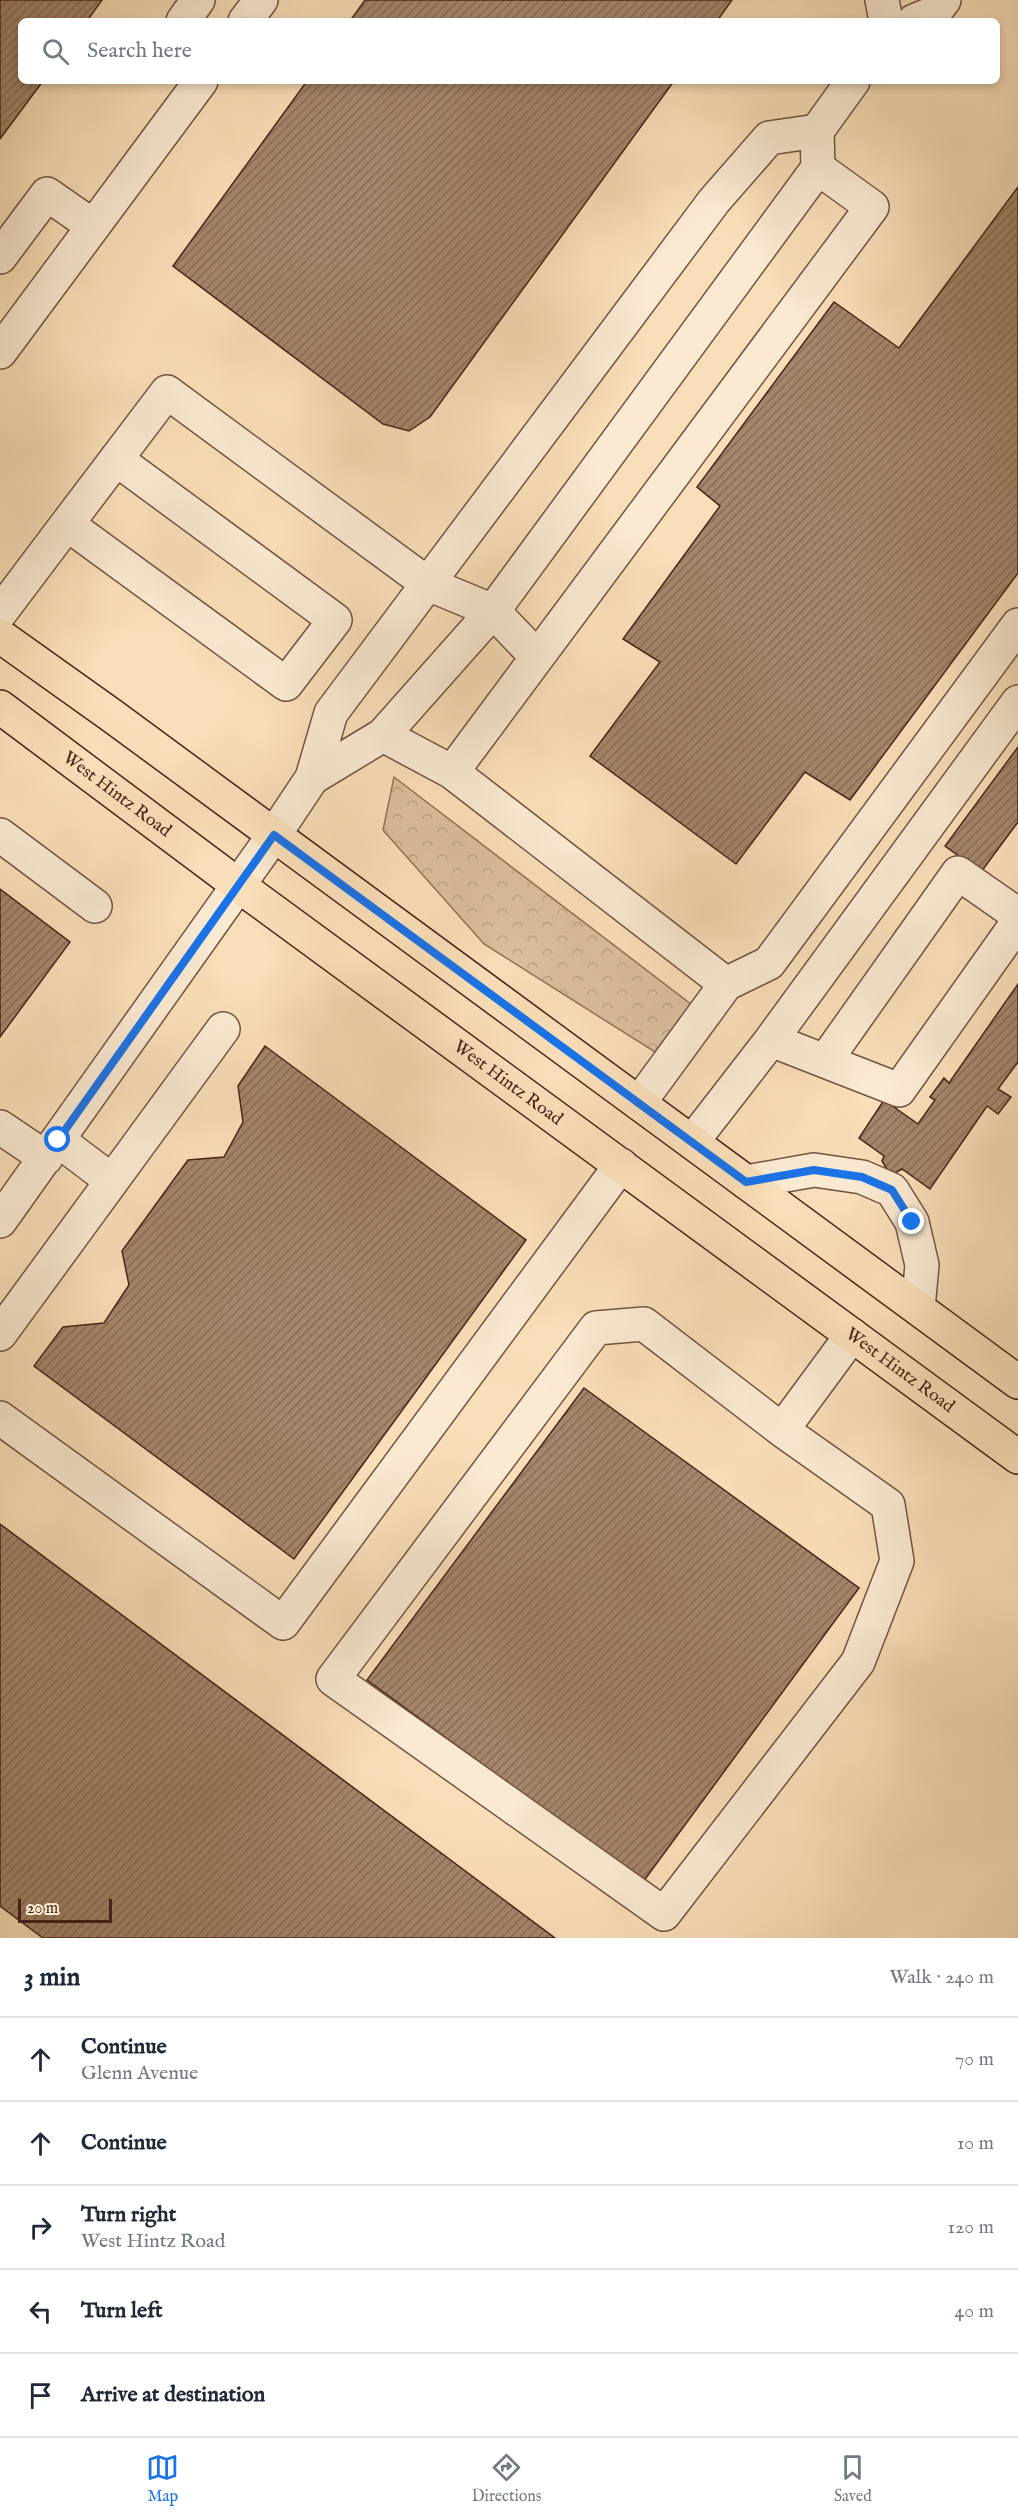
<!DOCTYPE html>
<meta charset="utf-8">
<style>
body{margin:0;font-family:"IM FELL English",serif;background:#f2f2f3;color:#1f2937}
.scale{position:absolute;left:18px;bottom:15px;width:94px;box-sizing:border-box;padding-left:6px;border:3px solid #452517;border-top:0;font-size:16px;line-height:21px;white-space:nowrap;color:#452517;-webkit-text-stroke:4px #fbead2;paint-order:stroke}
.stop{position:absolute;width:18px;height:18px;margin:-14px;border:4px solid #1a73e8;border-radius:50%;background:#fff}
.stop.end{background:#1a73e8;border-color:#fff;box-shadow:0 2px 6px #0008}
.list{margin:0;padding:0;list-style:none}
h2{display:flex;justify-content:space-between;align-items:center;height:78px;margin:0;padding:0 24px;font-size:26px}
h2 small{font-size:20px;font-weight:400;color:#747a83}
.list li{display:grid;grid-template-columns:39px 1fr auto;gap:18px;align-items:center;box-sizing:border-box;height:84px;padding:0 24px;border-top:2px solid #e0e1e3}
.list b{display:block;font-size:22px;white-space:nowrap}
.list p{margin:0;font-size:20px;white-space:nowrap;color:#747a83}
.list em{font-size:20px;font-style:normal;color:#747a83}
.icon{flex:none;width:33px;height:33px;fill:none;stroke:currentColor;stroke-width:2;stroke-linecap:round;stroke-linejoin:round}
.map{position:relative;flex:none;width:1018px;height:1938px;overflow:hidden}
.search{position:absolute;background:#fff;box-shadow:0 3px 9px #0003;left:18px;right:18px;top:18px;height:66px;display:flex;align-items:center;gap:15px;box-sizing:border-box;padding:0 21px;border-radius:9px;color:#747a83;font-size:22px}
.sheet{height:498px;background:#fff}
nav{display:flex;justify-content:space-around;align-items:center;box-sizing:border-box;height:84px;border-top:2px solid #e0e1e3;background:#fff;font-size:16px;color:#747a83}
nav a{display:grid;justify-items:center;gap:3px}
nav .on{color:#1a73e8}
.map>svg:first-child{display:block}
</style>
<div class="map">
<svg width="1018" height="1938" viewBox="0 0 1018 1938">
<defs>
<pattern id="forest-crowns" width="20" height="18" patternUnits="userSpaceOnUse" patternTransform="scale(1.5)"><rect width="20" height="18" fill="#dabf9d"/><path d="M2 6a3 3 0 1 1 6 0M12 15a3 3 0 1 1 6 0" fill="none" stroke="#bca486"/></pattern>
<pattern id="building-hatch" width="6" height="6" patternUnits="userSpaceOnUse" patternTransform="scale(1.5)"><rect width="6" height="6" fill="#a3866b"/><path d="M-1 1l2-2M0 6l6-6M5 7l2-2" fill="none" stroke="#876d57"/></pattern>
</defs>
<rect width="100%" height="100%" fill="#f9dfb9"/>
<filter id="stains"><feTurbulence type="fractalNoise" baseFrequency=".00333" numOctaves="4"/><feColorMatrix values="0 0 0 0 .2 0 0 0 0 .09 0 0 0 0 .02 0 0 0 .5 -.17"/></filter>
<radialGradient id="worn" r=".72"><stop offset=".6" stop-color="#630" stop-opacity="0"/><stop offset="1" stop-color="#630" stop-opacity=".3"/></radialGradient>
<path fill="url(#forest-crowns)" stroke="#90725a" stroke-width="1.5" d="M 394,777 L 696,1008 L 663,1057 L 484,944 L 383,830 Z"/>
<path fill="url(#building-hatch)" stroke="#452517" stroke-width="1.5" d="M 0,0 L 102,0 L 87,21 L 21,21 L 21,81 L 43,81 L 0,139 Z
M 365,0 L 732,0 L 717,21 L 350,21 Z
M 307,81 L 674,81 L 430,417 L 409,431 L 383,424 L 173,266 Z
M 1018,187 L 1018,573 L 850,800 L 805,772 L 736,864 L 590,756 L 660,662 L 623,639 L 720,506 L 697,487 L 834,302 L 899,348 Z
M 1018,747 L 1018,822 L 981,872 L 945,846 Z
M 0,889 L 70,942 L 0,1037 Z
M 1018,984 L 1018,1062 L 998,1089 L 1011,1097 L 998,1114 L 987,1106 L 930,1189 L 902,1169 L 895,1173 L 888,1171 L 882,1161 L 884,1156 L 859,1138 L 884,1100 L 918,1124 L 935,1100 L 930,1097 L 944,1078 L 949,1083 Z
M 265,1046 L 526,1240 L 294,1559 L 34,1366 L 63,1327 L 104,1323 L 129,1285 L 122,1251 L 188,1160 L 224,1157 L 243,1122 L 238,1086 Z
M 584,1388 L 859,1588 L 643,1882 L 367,1680 Z
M 0,1524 L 555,1938 L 43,1938 L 0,1906 Z"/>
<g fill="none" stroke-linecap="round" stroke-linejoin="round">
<g stroke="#725440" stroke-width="36">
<path id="minor" d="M 882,0 L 886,21
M 183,21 L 198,0
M 245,21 L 261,0
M 914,21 L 934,13 L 944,0
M 817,131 L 853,81
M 0,257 L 47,194 L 93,226
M 0,352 L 201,81
M 116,459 L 335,620 L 286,684 L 67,524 L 167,392 L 428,584 L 493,611 L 537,657
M 0,613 L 67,524
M 383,735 L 452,772
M 0,835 L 95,906
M 726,984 L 769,963 L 1018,625
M 771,1040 L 899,1090 L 1018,922
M 825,1061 L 958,873 L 1018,915
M 639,1103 L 726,984 L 452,772 L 872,207 L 818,168
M 0,1127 L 46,1158
M 58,1140 L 112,1181
M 692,1142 L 771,1040 L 1018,702
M 746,1182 L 814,1170 L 862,1177 L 892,1190 L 912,1222 L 922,1265 L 918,1308
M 0,1221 L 274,835 L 312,778 L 331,713 L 714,201 L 769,138 L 817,131 L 818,168 L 493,611 L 383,735 L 312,778
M 0,1334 L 223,1029
M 0,1418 L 283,1623 L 621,1165
M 782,1430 L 888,1505 L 897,1561 L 858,1662 L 664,1914 L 333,1679 L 596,1328 L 644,1324 L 782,1430 L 852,1335"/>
</g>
<g stroke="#452517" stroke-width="36">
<g id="major">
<path d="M 0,636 L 111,715 L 1018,1382"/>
<path id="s1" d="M 0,707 L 238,885 L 1018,1457"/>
</g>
</g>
<use href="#minor" stroke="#fbead2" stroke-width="33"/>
<use href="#major" stroke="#f9dfb9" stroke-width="33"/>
</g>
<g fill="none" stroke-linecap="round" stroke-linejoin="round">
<path stroke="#1a73e8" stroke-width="8" d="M 58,1140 L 274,835 L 746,1182 L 814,1170 L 862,1177 L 892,1190 L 912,1222"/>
</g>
<g text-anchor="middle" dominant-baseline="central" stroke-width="6" stroke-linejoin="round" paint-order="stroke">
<g font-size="18" fill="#452517" stroke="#fbead2">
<text stroke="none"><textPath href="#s1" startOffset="146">West Hintz Road</textPath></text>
<text stroke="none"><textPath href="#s1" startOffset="632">West Hintz Road</textPath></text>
<text stroke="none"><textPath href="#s1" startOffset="1118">West Hintz Road</textPath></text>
</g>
</g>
<rect width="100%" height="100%" filter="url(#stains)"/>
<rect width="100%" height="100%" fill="url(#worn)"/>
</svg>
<div class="scale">20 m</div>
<div class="stop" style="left:58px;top:1140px"></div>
<div class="stop end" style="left:912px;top:1222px"></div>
<div class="search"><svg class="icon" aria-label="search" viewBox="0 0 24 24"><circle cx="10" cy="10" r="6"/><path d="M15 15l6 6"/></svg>Search here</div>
</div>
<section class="sheet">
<h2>3 min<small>Walk · 240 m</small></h2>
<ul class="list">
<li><svg class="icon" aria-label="ahead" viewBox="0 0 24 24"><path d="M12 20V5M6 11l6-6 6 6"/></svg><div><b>Continue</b><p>Glenn Avenue</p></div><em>70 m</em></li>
<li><svg class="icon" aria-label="ahead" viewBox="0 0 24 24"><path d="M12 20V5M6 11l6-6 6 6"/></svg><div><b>Continue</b></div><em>10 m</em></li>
<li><svg class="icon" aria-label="right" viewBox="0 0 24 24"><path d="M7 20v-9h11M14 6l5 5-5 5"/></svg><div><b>Turn right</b><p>West Hintz Road</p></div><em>120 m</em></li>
<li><svg class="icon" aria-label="left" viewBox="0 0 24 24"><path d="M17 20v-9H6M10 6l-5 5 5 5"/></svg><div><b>Turn left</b></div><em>40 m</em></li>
<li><svg class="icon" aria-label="arrive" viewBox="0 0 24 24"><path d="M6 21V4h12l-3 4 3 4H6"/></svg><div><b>Arrive at destination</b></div></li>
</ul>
</section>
<nav>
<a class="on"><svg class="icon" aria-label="map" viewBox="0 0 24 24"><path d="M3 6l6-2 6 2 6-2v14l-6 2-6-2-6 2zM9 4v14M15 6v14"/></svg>Map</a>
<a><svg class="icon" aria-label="directions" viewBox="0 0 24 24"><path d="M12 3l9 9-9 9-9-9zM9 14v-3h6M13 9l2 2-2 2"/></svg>Directions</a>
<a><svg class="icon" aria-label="saved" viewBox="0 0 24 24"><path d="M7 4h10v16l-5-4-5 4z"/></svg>Saved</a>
</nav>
